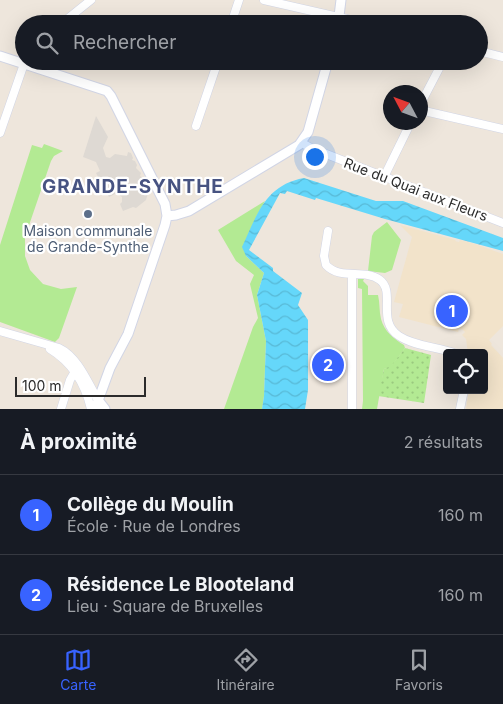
<!DOCTYPE html>
<html lang="fr">
<meta charset="utf-8">
<style>
body{margin:0;font-family:Inter,sans-serif;background:#20242c;color:#f1f3f6}
.controls{position:absolute;right:15px;bottom:15px;display:grid;overflow:hidden;border-radius:5px;box-shadow:0 5px 20px #0002}
.controls button{width:45px;height:45px;display:grid;place-items:center;padding:0;border:0;border-bottom:1px solid #363941;background:#171b24;color:#f1f3f6;font:25px sans-serif}
.compass{position:absolute;left:383px;top:85px;width:45px;height:45px;border-radius:50%;background:#171b24;box-shadow:0 5px 20px #0002;rotate:311deg}
.scale{position:absolute;left:15px;bottom:12px;width:131px;box-sizing:border-box;padding-left:5px;border:2px solid #2b2b2b;border-top:0;font-size:14px;line-height:18px;white-space:nowrap;color:#2b2b2b;-webkit-text-stroke:4px #fff;paint-order:stroke}
.you{position:absolute;left:314px;top:156px;width:18px;height:18px;margin:-12px;border:4px solid #fff;border-radius:50%;background:#1a73e8;box-shadow:0 0 0 8px #1a73e833}
.badge{display:grid;place-items:center;width:32px;height:32px;border-radius:50%;background:#3863ff;color:#fff;font-size:16px;font-weight:700}
.pin{position:absolute;translate:-50% -50%;border:2px solid #fff;box-shadow:0 1px 5px #0006}
.list{margin:0;padding:0;list-style:none}
h2{display:flex;justify-content:space-between;align-items:center;height:65px;margin:0;padding:0 20px;font-size:21px}
h2 small{font-size:16px;font-weight:400;color:#9ea1a6}
.list li{display:grid;grid-template-columns:32px 1fr auto;gap:15px;align-items:center;box-sizing:border-box;height:80px;padding:0 20px;border-top:1px solid #363941}
.list b{display:block;font-size:19px;white-space:nowrap}
.list p{margin:0;font-size:16px;white-space:nowrap;color:#9ea1a6}
.list em{font-size:16px;font-style:normal;color:#9ea1a6}
.icon{flex:none;width:28px;height:28px;fill:none;stroke:currentColor;stroke-width:2;stroke-linecap:round;stroke-linejoin:round}
.map{position:relative;flex:none;width:503px;height:409px;overflow:hidden}
.search{position:absolute;background:#171b24;box-shadow:0 5px 20px #0002;left:15px;right:15px;top:15px;height:55px;display:flex;align-items:center;gap:12px;box-sizing:border-box;padding:0 18px;border-radius:28px;color:#9ea1a6;font-size:19px}
.sheet{height:225px;background:#171b24}
nav{display:flex;justify-content:space-around;align-items:center;box-sizing:border-box;height:70px;border-top:1px solid #363941;background:#171b24;font-size:14px;color:#9ea1a6}
nav a{display:grid;justify-items:center;gap:2px}
nav .on{color:#3863ff}
.map>svg:first-child{display:block}
</style>
<div class="map">
<svg width="503" height="409" viewBox="0 0 503 409">
<defs>
<pattern id="garden-dots" width="8" height="8" patternUnits="userSpaceOnUse" patternTransform="scale(1.25)"><rect width="8" height="8" fill="#b3ea93"/><path d="M2 2h.1M6 6h.1" fill="none" stroke="#9ac97f" stroke-width="1.8" stroke-linecap="round"/></pattern>
<pattern id="water-waves" width="16" height="10" patternUnits="userSpaceOnUse" patternTransform="scale(1.25)"><rect width="16" height="10" fill="#65d7fa"/><path d="M0 5q4-4 8 0t8 0" fill="none" stroke="#58b9d6"/></pattern>
</defs>
<rect width="100%" height="100%" fill="#eee6dc"/>
<path fill="#f2e3ca" d="M 400,225 L 456,240 L 455,241 L 459,242 L 460,240 L 475,244 L 503,254 L 503,326 L 489,340 L 492,344 L 491,345 L 503,358 L 503,409 L 466,409 L 469,390 L 484,390 L 484,353 L 468,353 L 466,339 L 462,335 L 465,332 L 463,330 L 459,329 L 458,332 L 399,317 L 403,304 L 394,302 L 412,237 Z"/>
<path fill="#b3ea93" d="M 44,144 L 63,151 L 54,156 L 51,161 L 25,237 L 25,256 L 30,270 L 43,284 L 61,289 L 77,287 L 59,338 L 55,342 L 0,322 L 0,245 L 32,145 L 42,148 Z
M 265,201 L 256,217 L 246,256 L 264,273 L 257,295 L 266,341 L 264,396 L 262,409 L 224,409 L 253,327 L 258,318 L 250,284 L 254,275 L 236,261 L 218,230 Z
M 387,222 L 401,240 L 392,270 L 385,273 L 368,271 L 372,236 L 374,232 Z
M 358,279 L 364,279 L 363,281 L 368,286 L 368,295 L 378,295 C 380,303 379,311 381,319 C 384,331 394,339 404,345 L 405,348 L 391,367 L 384,369 L 377,409 L 362,409 L 363,401 L 362,289 L 358,288 Z"/>
<path fill="url(#garden-dots)" d="M 405,348 L 431,355 L 424,403 L 378,396 L 384,369 L 391,366 Z"/>
<path fill="#ded9d3" d="M 96,116 L 108,137 L 103,148 L 106,157 L 110,158 L 115,154 L 127,156 L 128,152 L 131,153 L 133,158 L 132,160 L 135,161 L 137,165 L 136,168 L 141,173 L 140,176 L 143,178 L 145,182 L 144,184 L 147,185 L 149,190 L 146,200 L 136,208 L 133,207 L 123,211 L 120,204 L 122,202 L 122,197 L 117,193 L 109,197 L 96,173 L 100,171 L 96,162 L 83,157 Z"/>
<path fill="url(#water-waves)" d="M 304,178 L 376,201 L 403,201 L 503,238 L 503,251 L 385,219 L 316,198 L 315,200 L 287,191 L 285,194 L 280,193 L 249,250 L 273,268 L 273,271 L 302,293 L 298,305 L 308,320 L 308,390 L 305,409 L 262,409 L 264,396 L 266,341 L 257,295 L 264,273 L 246,256 L 242,247 C 257,215 265,185 304,178 Z"/>
<g fill="none" stroke-linecap="round" stroke-linejoin="round">
<g stroke="#d1d5e5" stroke-width="9">
<path id="minor" d="M 264,0 L 369,24
M 61,24 L 91,0
M 231,24 L 239,0
M 479,51 L 503,57
M 420,105 L 443,61
M 420,110 L 503,129
M 196,126 L 218,61
M 0,133 L 25,61
M 302,143 L 311,148 L 367,170 L 503,223
M 384,177 L 411,122
M 328,231 L 324,256 L 326,265 C 341,281 364,268 380,280 C 396,292 376,321 399,336 C 414,346 437,347 454,353
M 352,275 L 352,409
M 0,331 L 59,348 C 78,357 88,383 98,400
M 50,349 C 73,363 85,383 91,409
M 61,409 L 70,380 L 77,368
M 460,409 L 464,390"/>
</g>
<g stroke="#d1d5e5" stroke-width="11">
<path id="tertiary" d="M 338,24 L 341,0
M 0,56 L 107,91 L 111,96 L 165,204 L 167,216 L 165,225 L 128,334 L 110,368 L 95,409
M 167,216 L 176,215 L 189,211 L 299,145 L 308,132 L 328,61
M 98,400 L 105,409"/>
</g>
<use href="#minor" stroke="#fff" stroke-width="8"/>
<use href="#tertiary" stroke="#fff" stroke-width="9"/>
</g>
<circle fill="#5c6f8a" stroke="#fff" stroke-width="2" cx="88" cy="214" r="5"/>
<g text-anchor="middle" dominant-baseline="central" stroke-width="4.5" stroke-linejoin="round" paint-order="stroke">
<g font-size="14" fill="#2b2b2b" stroke="#fff">
<text transform="translate(416 189) rotate(21)">Rue du Quai aux Fleurs</text>
</g>
<g font-size="14" fill="#4e5e75" stroke="#fff">
<text x="88" y="230">Maison communale<tspan x="88" dy="16">de Grande-Synthe</tspan></text>
</g>
<g font-size="19" font-weight="bold" letter-spacing="1" fill="#475381" stroke="#fff">
<text x="133" y="186">GRANDE-SYNTHE</text>
</g>
</g>
</svg>
<div class="controls">
<button><svg class="icon" aria-label="locate" viewBox="0 0 24 24"><circle cx="12" cy="12" r="6"/><path d="M12 2v4M12 18v4M2 12h4M18 12h4"/></svg></button>
</div>
<svg class="compass" viewBox="-18 -18 36 36"><path d="M0-13l5 13h-10z" fill="#e53935"/><path d="M0 13l5-13h-10z" fill="#9ea1a6"/></svg>
<div class="scale">100 m</div>
<div class="you"></div>
<div class="pin badge" style="left:452px;top:311px">1</div>
<div class="pin badge" style="left:328px;top:365px">2</div>
<div class="search"><svg class="icon" aria-label="search" viewBox="0 0 24 24"><circle cx="10" cy="10" r="6"/><path d="M15 15l6 6"/></svg>Rechercher</div>
</div>
<section class="sheet">
<h2>À proximité<small>2 résultats</small></h2>
<ul class="list">
<li><span class="badge">1</span><div><b>Collège du Moulin</b><p>École · Rue de Londres</p></div><em>160 m</em></li>
<li><span class="badge">2</span><div><b>Résidence Le Blooteland</b><p>Lieu · Square de Bruxelles</p></div><em>160 m</em></li>
</ul>
</section>
<nav>
<a class="on"><svg class="icon" aria-label="map" viewBox="0 0 24 24"><path d="M3 6l6-2 6 2 6-2v14l-6 2-6-2-6 2zM9 4v14M15 6v14"/></svg>Carte</a>
<a><svg class="icon" aria-label="directions" viewBox="0 0 24 24"><path d="M12 3l9 9-9 9-9-9zM9 14v-3h6M13 9l2 2-2 2"/></svg>Itinéraire</a>
<a><svg class="icon" aria-label="saved" viewBox="0 0 24 24"><path d="M7 4h10v16l-5-4-5 4z"/></svg>Favoris</a>
</nav>
